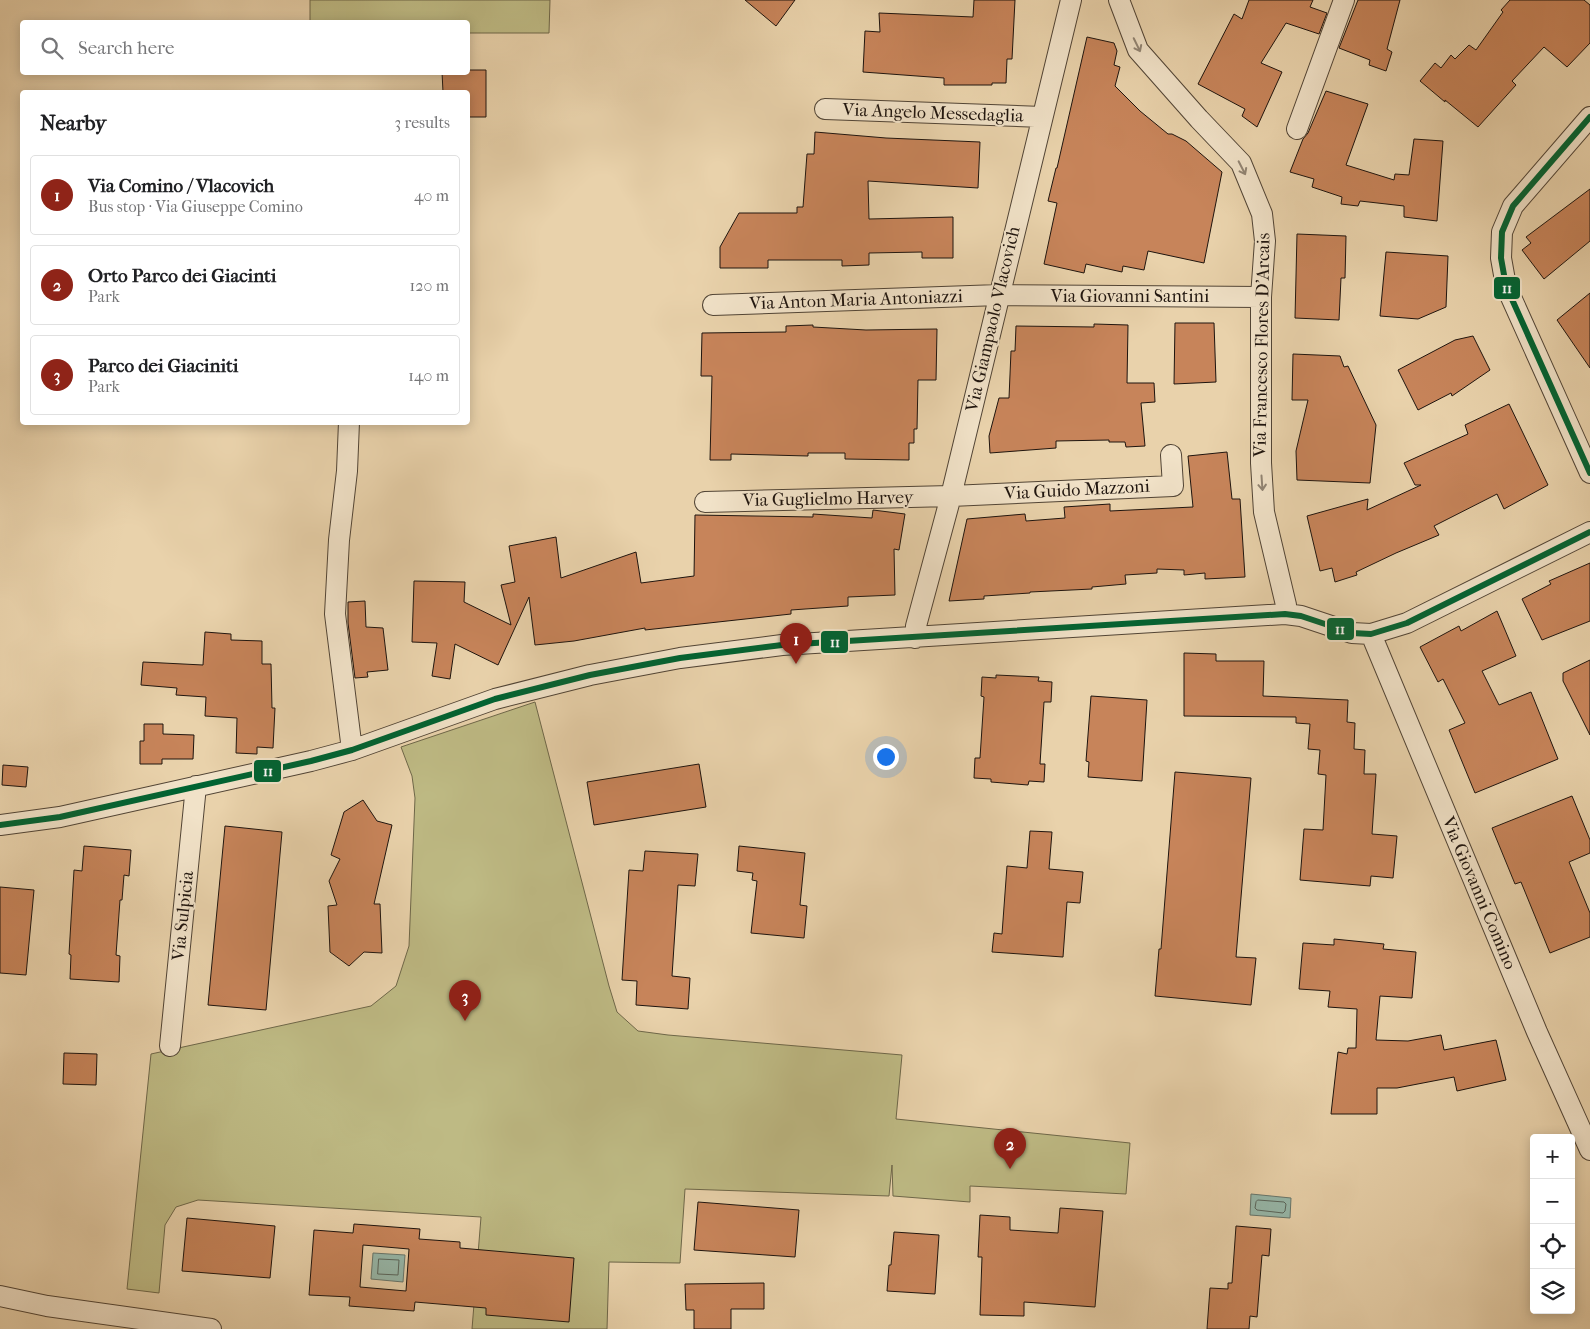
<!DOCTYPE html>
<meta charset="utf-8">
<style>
body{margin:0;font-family:"IM FELL French Canon",serif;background:#f6f6f6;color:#202124}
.controls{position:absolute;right:15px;bottom:15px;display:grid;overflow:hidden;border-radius:5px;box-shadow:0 2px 12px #0003}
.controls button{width:45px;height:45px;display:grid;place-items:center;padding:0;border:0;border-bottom:1px solid #e0e0e0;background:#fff;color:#202124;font:25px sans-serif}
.you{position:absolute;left:885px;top:756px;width:18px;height:18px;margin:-12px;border:4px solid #fff;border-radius:50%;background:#1a73e8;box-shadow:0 0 0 8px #1a73e833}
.badge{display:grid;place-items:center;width:32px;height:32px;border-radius:50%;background:#8f2418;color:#fff;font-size:16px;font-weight:700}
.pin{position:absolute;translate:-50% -41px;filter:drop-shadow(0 1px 2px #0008)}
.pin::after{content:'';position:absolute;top:26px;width:18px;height:15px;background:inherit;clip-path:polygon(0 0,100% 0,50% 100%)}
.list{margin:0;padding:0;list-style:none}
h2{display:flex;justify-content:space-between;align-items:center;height:65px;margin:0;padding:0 20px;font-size:21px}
h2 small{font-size:16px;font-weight:400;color:#757577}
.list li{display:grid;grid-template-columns:32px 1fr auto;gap:15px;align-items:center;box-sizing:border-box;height:80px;margin:0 10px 10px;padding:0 10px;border:1px solid #e0e0e0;border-radius:5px}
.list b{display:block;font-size:19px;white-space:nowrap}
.list p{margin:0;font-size:16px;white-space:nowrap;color:#757577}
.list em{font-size:16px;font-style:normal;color:#757577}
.icon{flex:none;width:28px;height:28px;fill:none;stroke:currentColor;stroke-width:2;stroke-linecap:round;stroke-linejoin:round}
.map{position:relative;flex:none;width:1590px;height:1329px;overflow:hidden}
.search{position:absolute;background:#fff;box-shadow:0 2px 12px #0003;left:20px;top:20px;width:450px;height:55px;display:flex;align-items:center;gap:12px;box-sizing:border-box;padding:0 18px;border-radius:5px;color:#757577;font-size:19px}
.panel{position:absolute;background:#fff;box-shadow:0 2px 12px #0003;left:20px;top:90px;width:450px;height:335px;border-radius:5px}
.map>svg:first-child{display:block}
</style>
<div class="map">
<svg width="1590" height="1329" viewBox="0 0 1590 1329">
<rect width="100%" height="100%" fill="#e9d2ab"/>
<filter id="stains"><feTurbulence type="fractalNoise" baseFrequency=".004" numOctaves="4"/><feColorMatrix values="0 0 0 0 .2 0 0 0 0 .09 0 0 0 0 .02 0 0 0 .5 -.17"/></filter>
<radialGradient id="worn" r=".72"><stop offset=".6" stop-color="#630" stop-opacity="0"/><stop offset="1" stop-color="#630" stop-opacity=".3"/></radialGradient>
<path fill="#beba84" stroke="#6e6749" d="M 310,0 L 550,0 L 549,33 L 468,33 L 468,22 L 310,22 Z
M 535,702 L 609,986 L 617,1012 L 638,1031 L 668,1035 L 902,1055 L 896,1119 L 1130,1143 L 1126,1194 L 970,1186 L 970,1202 L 893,1196 L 892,1165 L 889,1196 L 685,1189 L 680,1263 L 609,1262 L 607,1329 L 472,1329 L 481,1217 L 198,1200 L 176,1207 L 165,1225 L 159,1293 L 127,1289 L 151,1054 L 371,1006 L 396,986 L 409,946 L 415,798 L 412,776 L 401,747 Z"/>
<path fill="#97b8aa" stroke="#67766c" d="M 1251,1194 L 1291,1198 L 1290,1218 L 1250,1215 Z
M 373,1253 L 405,1255 L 403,1282 L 371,1279 Z"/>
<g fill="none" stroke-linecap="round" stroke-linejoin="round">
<path stroke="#5a665c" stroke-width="1" d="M 1258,1200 L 1284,1202 L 1286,1204 L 1285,1211 L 1283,1213 L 1257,1210 L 1255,1208 L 1256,1202 Z
M 379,1259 L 399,1260 L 398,1275 L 378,1274 Z"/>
</g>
<path fill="#c7845a" stroke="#1e140e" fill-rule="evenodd" d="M 745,0 L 795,0 L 776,26 Z
M 974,0 L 1015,0 L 1012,59 L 1007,59 L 1006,83 L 992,83 L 992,85 L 944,85 L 944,78 L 863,72 L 865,31 L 880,32 L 879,13 L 973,17 Z
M 1249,0 L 1313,0 L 1310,7 L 1327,13 L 1319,34 L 1286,23 L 1261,63 L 1282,72 L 1257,127 L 1242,116 L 1245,109 L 1198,84 L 1234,14 L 1242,19 Z
M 1358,0 L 1400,0 L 1387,49 L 1392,52 L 1386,71 L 1369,65 L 1370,60 L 1339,48 Z
M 1510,0 L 1584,0 L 1590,5 L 1590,43 L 1567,67 L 1544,47 L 1512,81 L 1516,85 L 1478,127 L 1445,100 L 1445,102 L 1420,81 L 1435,63 L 1441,68 L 1451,55 L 1455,59 L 1469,45 L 1476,50 L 1503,12 L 1501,10 Z
M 1087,37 L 1114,43 L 1117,51 L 1114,65 L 1120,67 L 1115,86 L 1140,111 L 1168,134 L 1172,134 L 1186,141 L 1222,172 L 1204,263 L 1148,251 L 1144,270 L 1123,266 L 1122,272 L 1086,264 L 1084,273 L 1044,264 L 1057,203 L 1048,201 L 1056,168 L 1057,168 Z
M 468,70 L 486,70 L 486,117 L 468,117 L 468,92 L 443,92 L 442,72 L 468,72 Z
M 1326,91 L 1368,104 L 1346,165 L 1394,180 L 1395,174 L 1409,175 L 1414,139 L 1443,141 L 1437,221 L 1404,217 L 1404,206 L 1360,201 L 1358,206 L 1341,204 L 1342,197 L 1312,187 L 1314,179 L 1290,172 L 1303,139 L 1308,133 Z
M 815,132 L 886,138 L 980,142 L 978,188 L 868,181 L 869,219 L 953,217 L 953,258 L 922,258 L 922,252 L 869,253 L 869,265 L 842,266 L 842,260 L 768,260 L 768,268 L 720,268 L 720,247 L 739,213 L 797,213 L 797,207 L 803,207 L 807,154 L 814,154 Z
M 1590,189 L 1590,241 L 1544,279 L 1522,250 L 1531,243 L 1526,237 Z
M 1297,234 L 1346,236 L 1345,278 L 1341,278 L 1339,320 L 1295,318 Z
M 1386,252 L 1448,256 L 1446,307 L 1418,319 L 1380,316 Z
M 1590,293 L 1590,368 L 1557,320 Z
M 1175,323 L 1214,323 L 1216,382 L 1174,384 Z
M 1094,324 L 1128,325 L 1127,383 L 1154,383 L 1155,402 L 1141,403 L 1145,446 L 1126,447 L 1125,442 L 1109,442 L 1109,440 L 1056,441 L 1056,448 L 990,453 L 989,436 L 999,398 L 1009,398 L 1011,351 L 1015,351 L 1016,326 L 1094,327 Z
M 813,325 L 813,327 L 866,330 L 937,329 L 936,380 L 918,380 L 917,429 L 914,429 L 914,443 L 909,443 L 909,460 L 845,459 L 845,453 L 808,453 L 808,456 L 731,454 L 731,460 L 710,460 L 712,376 L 701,376 L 702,333 L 786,332 L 786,326 Z
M 1473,336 L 1490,370 L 1452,396 L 1451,393 L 1418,410 L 1398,370 L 1455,340 Z
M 1293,354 L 1340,356 L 1344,367 L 1348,366 L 1376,425 L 1370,483 L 1297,480 L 1296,451 L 1308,400 L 1292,400 Z
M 1509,404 L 1548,485 L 1504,509 L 1497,494 L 1434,526 L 1439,535 L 1396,553 L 1356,572 L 1357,575 L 1335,582 L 1332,568 L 1320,571 L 1307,516 L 1368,499 L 1367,510 L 1421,485 L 1415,485 L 1404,463 L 1468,434 L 1465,425 Z
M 1227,452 L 1232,499 L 1240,499 L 1245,577 L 1205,579 L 1205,573 L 1184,575 L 1184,570 L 1157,569 L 1157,573 L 1125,575 L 1126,584 L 1092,587 L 1092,589 L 1030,592 L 1030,593 L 984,596 L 984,599 L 949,601 L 967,519 L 1025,514 L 1026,521 L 1065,518 L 1064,507 L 1110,504 L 1110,511 L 1193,507 L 1188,456 Z
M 873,510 L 905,514 L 899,550 L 894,549 L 895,595 L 848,597 L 848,606 L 791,610 L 791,614 L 645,630 L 645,628 L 574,641 L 535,645 L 529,597 L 498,665 L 455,644 L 450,679 L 432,676 L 437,643 L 412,642 L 414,581 L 465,582 L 464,602 L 511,625 L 501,585 L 515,582 L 509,546 L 556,537 L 561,578 L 636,552 L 641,583 L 694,576 L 695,515 L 813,517 L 813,514 L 872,518 Z
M 1590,563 L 1590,621 L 1542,640 L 1522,599 L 1551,584 L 1549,581 Z
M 365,601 L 366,627 L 383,628 L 388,670 L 367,672 L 368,677 L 355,678 L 348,623 L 348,602 Z
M 1497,611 L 1516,656 L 1482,671 L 1499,705 L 1531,692 L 1558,759 L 1475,793 L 1449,730 L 1465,723 L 1443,679 L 1438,682 L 1420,647 L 1459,626 L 1461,631 Z
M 205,632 L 231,634 L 231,640 L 262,641 L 262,664 L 271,664 L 272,708 L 275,708 L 273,748 L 257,747 L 257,754 L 236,753 L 237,718 L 205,716 L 206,697 L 176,695 L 177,688 L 141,685 L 143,662 L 203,665 Z
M 1184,653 L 1216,654 L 1216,661 L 1264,661 L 1263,696 L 1348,700 L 1347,722 L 1355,723 L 1354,749 L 1365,750 L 1364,774 L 1376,774 L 1372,834 L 1397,836 L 1393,878 L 1371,876 L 1370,886 L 1300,880 L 1304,829 L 1323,830 L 1326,775 L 1318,774 L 1320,750 L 1308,749 L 1310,724 L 1296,723 L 1296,717 L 1184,716 Z
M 1590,660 L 1590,735 L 1563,681 L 1563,673 Z
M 996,675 L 1039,677 L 1038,681 L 1052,682 L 1051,702 L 1044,702 L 1040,764 L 1045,764 L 1044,782 L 1029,781 L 1028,785 L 991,782 L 991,779 L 974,778 L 975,758 L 980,758 L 984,697 L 981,696 L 982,677 L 996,678 Z
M 1091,696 L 1147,700 L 1142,781 L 1088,777 L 1089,762 L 1086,761 Z
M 144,724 L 163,724 L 163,734 L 194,735 L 193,759 L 162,759 L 162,764 L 140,764 L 140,741 L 144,741 Z
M 699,764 L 706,807 L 594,825 L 587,782 Z
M 3,765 L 28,767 L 26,787 L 2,785 Z
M 1175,772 L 1251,778 L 1236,957 L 1256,958 L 1251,1005 L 1155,996 L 1159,949 L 1161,949 Z
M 1572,796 L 1590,840 L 1590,853 L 1569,862 L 1590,913 L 1590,937 L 1550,953 L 1521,882 L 1515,884 L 1492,828 Z
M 363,800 L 377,821 L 392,825 L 374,904 L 380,904 L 382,953 L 364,952 L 349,966 L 330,952 L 328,906 L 337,905 L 329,881 L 340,859 L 331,855 L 344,812 Z
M 225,826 L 282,832 L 266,1010 L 208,1005 Z
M 1030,831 L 1052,832 L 1049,869 L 1083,872 L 1080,903 L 1067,902 L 1063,957 L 992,952 L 994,933 L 1002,934 L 1007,866 L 1027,868 Z
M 84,846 L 131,850 L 129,876 L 124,875 L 122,900 L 120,900 L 116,955 L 120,956 L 119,982 L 70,979 L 71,955 L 69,954 L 74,870 L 82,871 Z
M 739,846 L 805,853 L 800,905 L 807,906 L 804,938 L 751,933 L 757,881 L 752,880 L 753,873 L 737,871 Z
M 645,851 L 698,854 L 695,886 L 678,885 L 672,976 L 690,978 L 688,1009 L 636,1005 L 637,981 L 622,980 L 629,870 L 643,871 Z
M 0,887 L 34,890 L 26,975 L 0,973 Z
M 1334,939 L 1384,944 L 1383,949 L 1416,952 L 1412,998 L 1380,996 L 1376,1040 L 1408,1041 L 1441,1035 L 1444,1050 L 1496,1040 L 1506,1080 L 1457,1091 L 1454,1077 L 1397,1088 L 1377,1088 L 1377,1114 L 1331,1114 L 1338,1052 L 1347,1054 L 1348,1048 L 1356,1048 L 1357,1009 L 1328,1007 L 1330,991 L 1299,989 L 1303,943 L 1334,945 Z
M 64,1053 L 97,1054 L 96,1085 L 63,1084 Z
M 698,1202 L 799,1210 L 795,1257 L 694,1250 Z
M 1060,1208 L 1103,1211 L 1095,1307 L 1024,1302 L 1024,1316 L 980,1315 L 982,1257 L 978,1257 L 980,1215 L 1010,1217 L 1010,1230 L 1058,1233 Z
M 187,1218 L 275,1226 L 270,1278 L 182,1271 Z
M 354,1224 L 420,1229 L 419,1239 L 460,1242 L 460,1248 L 574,1258 L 569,1322 L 486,1315 L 486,1308 L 415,1302 L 414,1311 L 349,1306 L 350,1297 L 309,1295 L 314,1230 L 353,1233 ZM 363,1245 L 409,1249 L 406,1291 L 360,1287 Z
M 1236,1226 L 1271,1229 L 1269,1256 L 1262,1255 L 1257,1317 L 1250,1316 L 1249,1329 L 1207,1329 L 1210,1288 L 1228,1289 L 1228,1283 L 1232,1283 Z
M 894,1232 L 939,1235 L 935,1294 L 887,1291 L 889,1265 L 891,1265 Z
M 764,1283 L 764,1309 L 731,1309 L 731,1329 L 694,1329 L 694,1310 L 686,1310 L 685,1284 Z"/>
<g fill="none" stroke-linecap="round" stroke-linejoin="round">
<g stroke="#514435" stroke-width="22">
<path id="street" d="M 1119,0 L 1138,50 L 1199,119 L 1241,163 L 1262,214 L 1265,241 L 1261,297 L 1261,463 L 1264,512 L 1286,605 L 1285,614
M 825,109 L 1042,117
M 1590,117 L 1513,206 L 1502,232 L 1501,258 L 1506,286 L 1590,473
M 1297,129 L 1344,0
M 713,305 L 999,295 L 1261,297
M 349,422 L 347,471 L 339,540 L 335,614 L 352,750
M 705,502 L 951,496 L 1173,486 L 1171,455
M 1371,634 L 1537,1032 L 1590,1150
M 915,638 L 916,626 L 951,496 L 1071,0
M 0,825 L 60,817 L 311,761 L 352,750 L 495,699 L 590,675 L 680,658 L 782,645 L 1285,614 L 1301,616 L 1352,633 L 1371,634 L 1407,623 L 1590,532
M 170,1046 L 196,786
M 0,1296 L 47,1306 L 211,1329"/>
</g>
<use href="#street" stroke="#f1e2c8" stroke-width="20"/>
<g stroke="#f1e2c8" stroke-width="10">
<path id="bus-1" d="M 1590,117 L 1513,206 L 1502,232 L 1501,258 L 1506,286 L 1590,473
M 0,825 L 60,817 L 311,761 L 352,750 L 495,699 L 590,675 L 680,658 L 782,645 L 1285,614 L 1301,616 L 1352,633 L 1371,634 L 1407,623 L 1590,532"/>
</g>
<use href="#bus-1" stroke="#006332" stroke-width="6"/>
</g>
<defs><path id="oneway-shaft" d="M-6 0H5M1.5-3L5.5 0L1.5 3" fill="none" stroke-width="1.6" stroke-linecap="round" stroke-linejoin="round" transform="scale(1.25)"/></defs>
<g stroke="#928574">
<use href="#oneway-shaft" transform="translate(1137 45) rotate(64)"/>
<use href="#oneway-shaft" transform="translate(1242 168) rotate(63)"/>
<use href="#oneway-shaft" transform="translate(1262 483) rotate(86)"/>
</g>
<g text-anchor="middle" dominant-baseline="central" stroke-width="4" stroke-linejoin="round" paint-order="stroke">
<g font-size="18" fill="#1e140e" stroke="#f1e2c8">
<text transform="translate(933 113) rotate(2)">Via Angelo Messedaglia</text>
<text x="1130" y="296">Via Giovanni Santini</text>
<text transform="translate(856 300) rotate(-2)">Via Anton Maria Antoniazzi</text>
<text transform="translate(993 319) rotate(-77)">Via Giampaolo Vlacovich</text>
<text transform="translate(1262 345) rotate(-89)">Via Francesco Flores D'Arcais</text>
<text transform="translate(1077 490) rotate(-3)">Via Guido Mazzoni</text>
<text transform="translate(828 499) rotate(-1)">Via Guglielmo Harvey</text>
<text transform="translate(1479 893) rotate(67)">Via Giovanni Comino</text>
<text transform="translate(183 916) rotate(-84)">Via Sulpicia</text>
</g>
</g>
<g stroke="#f1e2c8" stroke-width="2">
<rect x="1493" y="276" width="28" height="24" rx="5" fill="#006332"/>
<rect x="1326" y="617" width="29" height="24" rx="5" fill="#006332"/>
<rect x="820" y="630" width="29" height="24" rx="5" fill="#006332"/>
<rect x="253" y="759" width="29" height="24" rx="5" fill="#006332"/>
</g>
<g font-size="14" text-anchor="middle" font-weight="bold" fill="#fff">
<text x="1507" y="293">11</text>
<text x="1340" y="634">11</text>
<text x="835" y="647">11</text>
<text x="268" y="776">11</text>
</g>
<rect width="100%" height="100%" filter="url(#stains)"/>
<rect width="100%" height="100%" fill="url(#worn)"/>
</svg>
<div class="controls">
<button>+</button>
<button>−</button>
<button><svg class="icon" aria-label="locate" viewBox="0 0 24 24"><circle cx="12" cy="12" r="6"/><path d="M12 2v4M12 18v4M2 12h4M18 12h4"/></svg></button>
<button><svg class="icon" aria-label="layers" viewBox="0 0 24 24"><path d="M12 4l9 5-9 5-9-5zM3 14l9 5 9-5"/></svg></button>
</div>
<div class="you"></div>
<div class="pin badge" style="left:796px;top:664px">1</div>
<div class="pin badge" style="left:1010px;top:1169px">2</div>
<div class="pin badge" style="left:465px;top:1021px">3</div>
<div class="search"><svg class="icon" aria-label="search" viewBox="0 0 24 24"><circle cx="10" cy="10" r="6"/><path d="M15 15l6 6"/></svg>Search here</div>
<section class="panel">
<h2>Nearby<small>3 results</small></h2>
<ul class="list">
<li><span class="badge">1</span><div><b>Via Comino / Vlacovich</b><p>Bus stop · Via Giuseppe Comino</p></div><em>40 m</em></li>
<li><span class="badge">2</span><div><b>Orto Parco dei Giacinti</b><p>Park</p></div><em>120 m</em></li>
<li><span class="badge">3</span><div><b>Parco dei Giaciniti</b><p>Park</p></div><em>140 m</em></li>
</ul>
</section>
</div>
